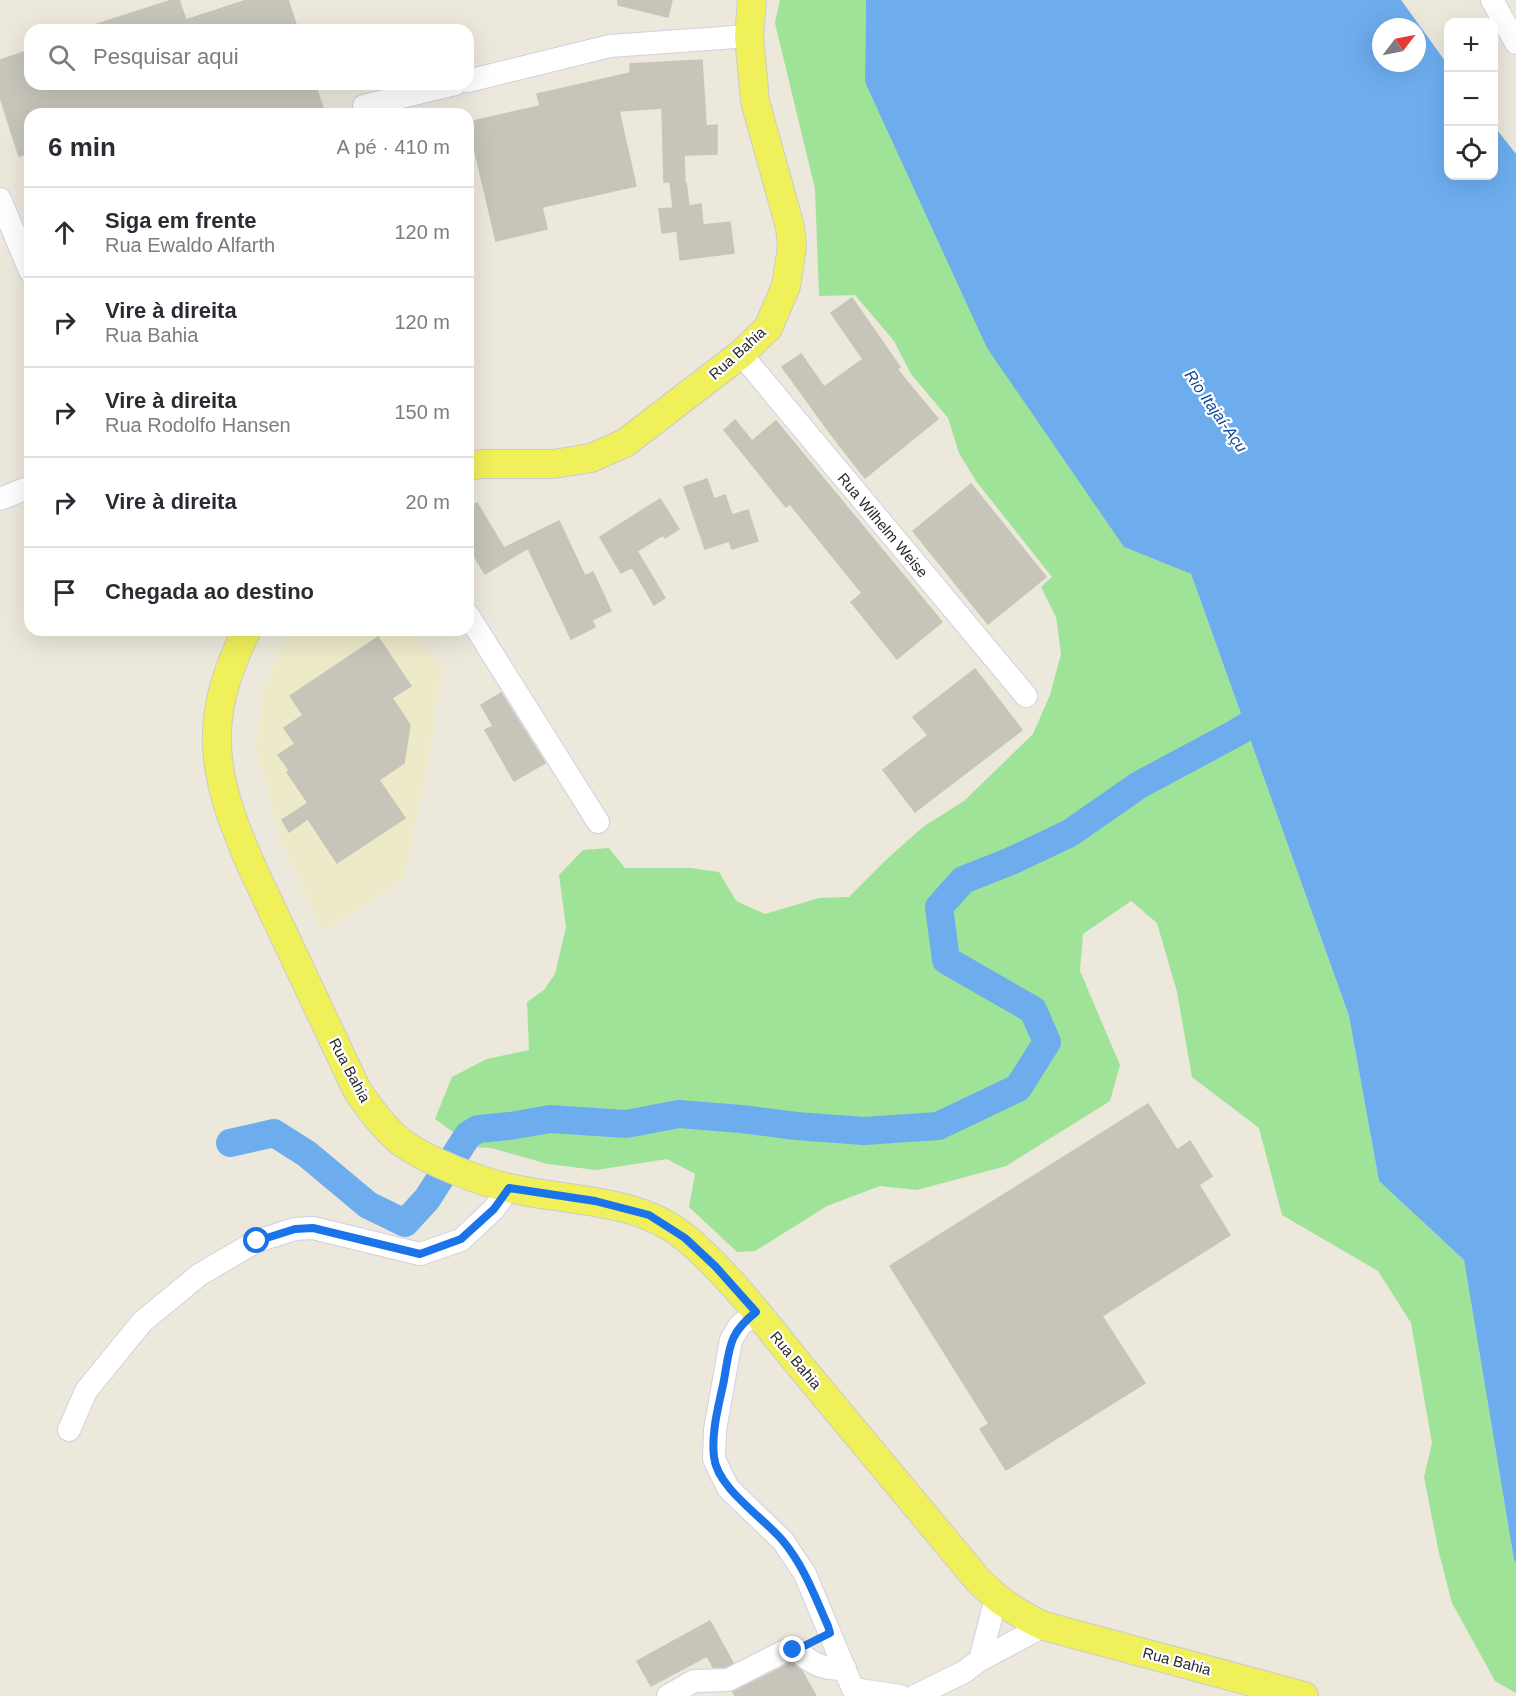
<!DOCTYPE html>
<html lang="pt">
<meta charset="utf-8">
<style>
body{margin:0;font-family:Arial,sans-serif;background:#f2f2f3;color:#2b2b33}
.controls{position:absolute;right:18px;top:18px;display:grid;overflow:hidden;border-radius:12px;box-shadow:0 6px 24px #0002}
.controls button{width:54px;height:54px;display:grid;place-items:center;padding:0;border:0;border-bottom:2px solid #e1e1e2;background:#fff;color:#2b2b33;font:30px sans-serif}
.compass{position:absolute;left:1372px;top:18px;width:54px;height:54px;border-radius:50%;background:#fff;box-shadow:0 6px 24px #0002;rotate:58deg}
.stop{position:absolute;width:18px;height:18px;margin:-14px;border:4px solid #1a73e8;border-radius:50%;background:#fff}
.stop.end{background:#1a73e8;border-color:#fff;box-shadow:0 2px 6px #0008}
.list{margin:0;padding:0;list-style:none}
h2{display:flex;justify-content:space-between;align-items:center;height:78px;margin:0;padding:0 24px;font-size:26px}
h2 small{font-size:20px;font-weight:400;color:#7c7c81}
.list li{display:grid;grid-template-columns:39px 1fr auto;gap:18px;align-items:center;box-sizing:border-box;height:90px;padding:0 24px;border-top:2px solid #e1e1e2}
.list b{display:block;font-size:22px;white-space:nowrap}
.list p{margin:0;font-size:20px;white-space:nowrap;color:#7c7c81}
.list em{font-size:20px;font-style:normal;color:#7c7c81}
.icon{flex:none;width:33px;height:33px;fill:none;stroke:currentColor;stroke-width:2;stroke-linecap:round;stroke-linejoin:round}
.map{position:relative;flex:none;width:1516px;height:1696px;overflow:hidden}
.search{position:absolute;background:#fff;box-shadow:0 6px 24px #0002;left:24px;top:24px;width:450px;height:66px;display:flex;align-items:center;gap:15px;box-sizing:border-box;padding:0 21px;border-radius:18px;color:#7c7c81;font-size:22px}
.panel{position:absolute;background:#fff;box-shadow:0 6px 24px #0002;left:24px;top:108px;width:450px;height:528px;border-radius:18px}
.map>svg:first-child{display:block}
</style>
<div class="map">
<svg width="1516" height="1696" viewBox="0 0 1516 1696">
<rect width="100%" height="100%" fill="#ece8db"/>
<path fill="#edeaca" d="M 290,630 L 409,630 L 442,668 L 431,746 L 404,877 L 355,911 L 321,931 L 280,837 L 256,748 L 264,685 Z"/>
<path fill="#9ee397" d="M 780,0 L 866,0 L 865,82 L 1124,547 L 1191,574 L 1349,1016 L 1379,1181 L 1464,1260 L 1514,1560 L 1516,1563 L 1516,1693 L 1495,1681 L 1452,1603 L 1439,1553 L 1424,1477 L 1432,1443 L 1411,1323 L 1378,1271 L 1282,1215 L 1259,1128 L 1192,1077 L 1177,992 L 1157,923 L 1131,901 L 1083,934 L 1080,971 L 1120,1065 L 1110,1101 L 1006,1166 L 917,1190 L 880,1186 L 827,1206 L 755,1251 L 737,1252 L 689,1207 L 695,1174 L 667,1159 L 596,1170 L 548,1164 L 491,1148 L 474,1147 L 435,1119 L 452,1077 L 487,1059 L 529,1050 L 527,1002 L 544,990 L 555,974 L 566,927 L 559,875 L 583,850 L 609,848 L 625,868 L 691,868 L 719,872 L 736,901 L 765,914 L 819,898 L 849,897 L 887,859 L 923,827 L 964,801 L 1033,734 L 1050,695 L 1061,654 L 1056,617 L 1041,587 L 1052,577 L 976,481 L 959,453 L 948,418 L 911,374 L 894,341 L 855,295 L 819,296 L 815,189 L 775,23 Z"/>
<path fill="#6dadee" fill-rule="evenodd" d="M 866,0 L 1401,0 L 1448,65 L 1448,176 L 1494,176 L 1494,126 L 1516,154 L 1516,1563 L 1514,1560 L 1464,1260 L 1379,1181 L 1349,1016 L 1191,574 L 1124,547 L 987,348 L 865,82 ZM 1381,27 L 1417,27 L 1417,63 L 1381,63 Z"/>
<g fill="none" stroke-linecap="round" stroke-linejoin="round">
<path stroke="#6dadee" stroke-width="28" d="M 230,1143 L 274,1133 L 307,1154 L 368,1205 L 405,1223 L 427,1199 L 468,1135 L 478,1129 L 510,1126 L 550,1119 L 626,1124 L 679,1114 L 741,1119 L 796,1126 L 864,1131 L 938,1126 L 1018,1088 L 1047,1042 L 1033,1010 L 946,960 L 939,907 L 963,880 L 1011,861 L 1070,833 L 1139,785 L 1236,733 L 1278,707"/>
</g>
<path fill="#c7c5ba" stroke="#c7c5b5" stroke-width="1.5" d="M 172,0 L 179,0 L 186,20 L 247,0 L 288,0 L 298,30 L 88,30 L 88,27 Z
M 618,0 L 672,0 L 668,17 L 618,5 Z
M 30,50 L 30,84 L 315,84 L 325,114 L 30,114 L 30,153 L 19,156 L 0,97 L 0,60 Z
M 702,60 L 706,126 L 717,125 L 717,154 L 684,155 L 685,183 L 686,183 L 689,206 L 701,204 L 703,225 L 730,222 L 734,253 L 680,260 L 677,231 L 662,233 L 659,209 L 673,208 L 670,182 L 664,182 L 662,108 L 619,111 L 636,186 L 542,207 L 547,229 L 496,241 L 468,122 L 540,106 L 537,94 L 630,73 L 630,64 Z
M 852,298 L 900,367 L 897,369 L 938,419 L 865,478 L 833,437 L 782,367 L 801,354 L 824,387 L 863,359 L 831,313 Z
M 735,420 L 752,441 L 776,421 L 942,622 L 897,659 L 851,602 L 862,593 L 790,504 L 786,507 L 724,430 Z
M 707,479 L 714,499 L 725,495 L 732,515 L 748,510 L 758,541 L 732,549 L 729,541 L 705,549 L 684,487 Z
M 971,484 L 1046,577 L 988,624 L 913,531 Z
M 660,499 L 679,529 L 665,538 L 663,535 L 637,551 L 665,598 L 654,605 L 632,567 L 621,573 L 600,537 Z
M 477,503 L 504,548 L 559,521 L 585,576 L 593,572 L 611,611 L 592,620 L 595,627 L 571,639 L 528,548 L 485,574 L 468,546 L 468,508 Z
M 378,637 L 411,686 L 392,698 L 410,725 L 404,763 L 379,780 L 405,818 L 337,863 L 308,819 L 289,832 L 282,820 L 308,803 L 287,772 L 289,770 L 278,755 L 295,744 L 284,728 L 303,715 L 290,696 Z
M 975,669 L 1022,730 L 915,812 L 883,770 L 928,735 L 913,717 Z
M 501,693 L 545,763 L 514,781 L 485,730 L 493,726 L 481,705 Z
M 1148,1104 L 1177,1150 L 1190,1141 L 1212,1176 L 1199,1185 L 1230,1235 L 1102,1316 L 1145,1383 L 1006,1470 L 980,1429 L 989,1424 L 890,1266 Z
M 710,1621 L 733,1663 L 725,1667 L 713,1667 L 707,1656 L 651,1686 L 637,1661 Z
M 789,1664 L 792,1664 L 802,1671 L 816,1696 L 735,1696 L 733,1692 Z"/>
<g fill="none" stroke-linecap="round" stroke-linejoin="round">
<g stroke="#d1d0e2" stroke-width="24">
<path id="minor" d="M 1492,0 L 1516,43
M 468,81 L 610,46 L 749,36
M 364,106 L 455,84
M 0,199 L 30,271
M 741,354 L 1026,696
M 0,499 L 30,487
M 468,615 L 598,822
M 756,1313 L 740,1325 L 731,1340 L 715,1430 L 714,1459 L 728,1488 L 783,1541 L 805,1574 L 853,1689 L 900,1696
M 69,1430 L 86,1391 L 142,1322 L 199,1275 L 257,1241 L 295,1229 L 313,1228 L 420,1254 L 461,1240 L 494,1209 L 509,1188
M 980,1660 L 996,1598
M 668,1696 L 694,1681 L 728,1680 L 785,1651 L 797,1650 C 810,1663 826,1671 845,1668
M 915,1696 L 964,1672 L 980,1660 L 1044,1626"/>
</g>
<g stroke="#ccc" stroke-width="30">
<path id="major" d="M 468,466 L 482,464 L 553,464 L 591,458 L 625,443 L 741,354 L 768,328 L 786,286 L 792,247 L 790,227 L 755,101 L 749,36 L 752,0
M 247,630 C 201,721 212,775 251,865 L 357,1090 C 370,1109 383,1127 401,1142 C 427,1161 478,1181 509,1188 C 569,1202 636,1197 686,1238 C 730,1275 765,1323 801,1367 C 860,1438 919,1509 978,1580 C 1000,1602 1016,1613 1044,1626 L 1304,1696"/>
</g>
<use href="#minor" stroke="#fff" stroke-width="22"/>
<use href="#major" stroke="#f0f05b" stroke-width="28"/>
</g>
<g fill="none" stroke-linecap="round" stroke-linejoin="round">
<path stroke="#1a73e8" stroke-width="8" d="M 257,1241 L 295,1229 L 313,1228 L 420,1254 L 461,1239 L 494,1209 L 509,1188 L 595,1201 L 649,1215 L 685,1238 L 715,1266 L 756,1312 C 728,1334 730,1347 724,1380 C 719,1405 711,1431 714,1457 C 717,1488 764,1518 783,1541 C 804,1566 815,1597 828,1626 L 830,1633 L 796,1650 L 793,1650"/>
</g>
<g text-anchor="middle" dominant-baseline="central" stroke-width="4.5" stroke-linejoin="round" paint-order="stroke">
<g font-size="15" fill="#292929" stroke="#fff">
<text transform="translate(737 353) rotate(-42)">Rua Bahia</text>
<text transform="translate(883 525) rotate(50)">Rua Wilhelm Weise</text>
<text transform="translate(350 1070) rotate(62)">Rua Bahia</text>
<text transform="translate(796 1360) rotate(50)">Rua Bahia</text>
<text transform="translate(1177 1661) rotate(15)">Rua Bahia</text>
</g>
<g font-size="16" font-style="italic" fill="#0d4899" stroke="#fff">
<text transform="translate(1216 411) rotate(55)">Rio Itajaí-Açu</text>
</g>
</g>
</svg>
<div class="controls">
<button>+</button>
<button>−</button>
<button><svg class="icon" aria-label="locate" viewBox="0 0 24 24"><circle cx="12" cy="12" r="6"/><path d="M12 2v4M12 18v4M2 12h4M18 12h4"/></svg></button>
</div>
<svg class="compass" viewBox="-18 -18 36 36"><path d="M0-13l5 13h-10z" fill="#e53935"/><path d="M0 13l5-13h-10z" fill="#7c7c81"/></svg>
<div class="stop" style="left:257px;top:1241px"></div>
<div class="stop end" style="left:793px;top:1650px"></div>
<div class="search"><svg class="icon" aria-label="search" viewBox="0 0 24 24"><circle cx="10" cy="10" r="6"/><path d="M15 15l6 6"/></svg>Pesquisar aqui</div>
<section class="panel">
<h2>6 min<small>A pé · 410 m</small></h2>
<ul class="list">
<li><svg class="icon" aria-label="ahead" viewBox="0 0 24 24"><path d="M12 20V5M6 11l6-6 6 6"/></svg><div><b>Siga em frente</b><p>Rua Ewaldo Alfarth</p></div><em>120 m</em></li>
<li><svg class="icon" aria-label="right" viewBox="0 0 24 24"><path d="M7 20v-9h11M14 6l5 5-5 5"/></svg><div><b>Vire à direita</b><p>Rua Bahia</p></div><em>120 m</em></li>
<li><svg class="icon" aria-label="right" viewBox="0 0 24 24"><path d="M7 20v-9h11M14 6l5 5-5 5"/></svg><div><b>Vire à direita</b><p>Rua Rodolfo Hansen</p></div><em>150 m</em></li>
<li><svg class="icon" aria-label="right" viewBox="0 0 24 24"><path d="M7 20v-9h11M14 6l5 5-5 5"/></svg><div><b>Vire à direita</b></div><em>20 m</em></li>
<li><svg class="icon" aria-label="arrive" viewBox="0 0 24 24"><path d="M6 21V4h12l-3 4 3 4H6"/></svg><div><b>Chegada ao destino</b></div></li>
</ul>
</section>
</div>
